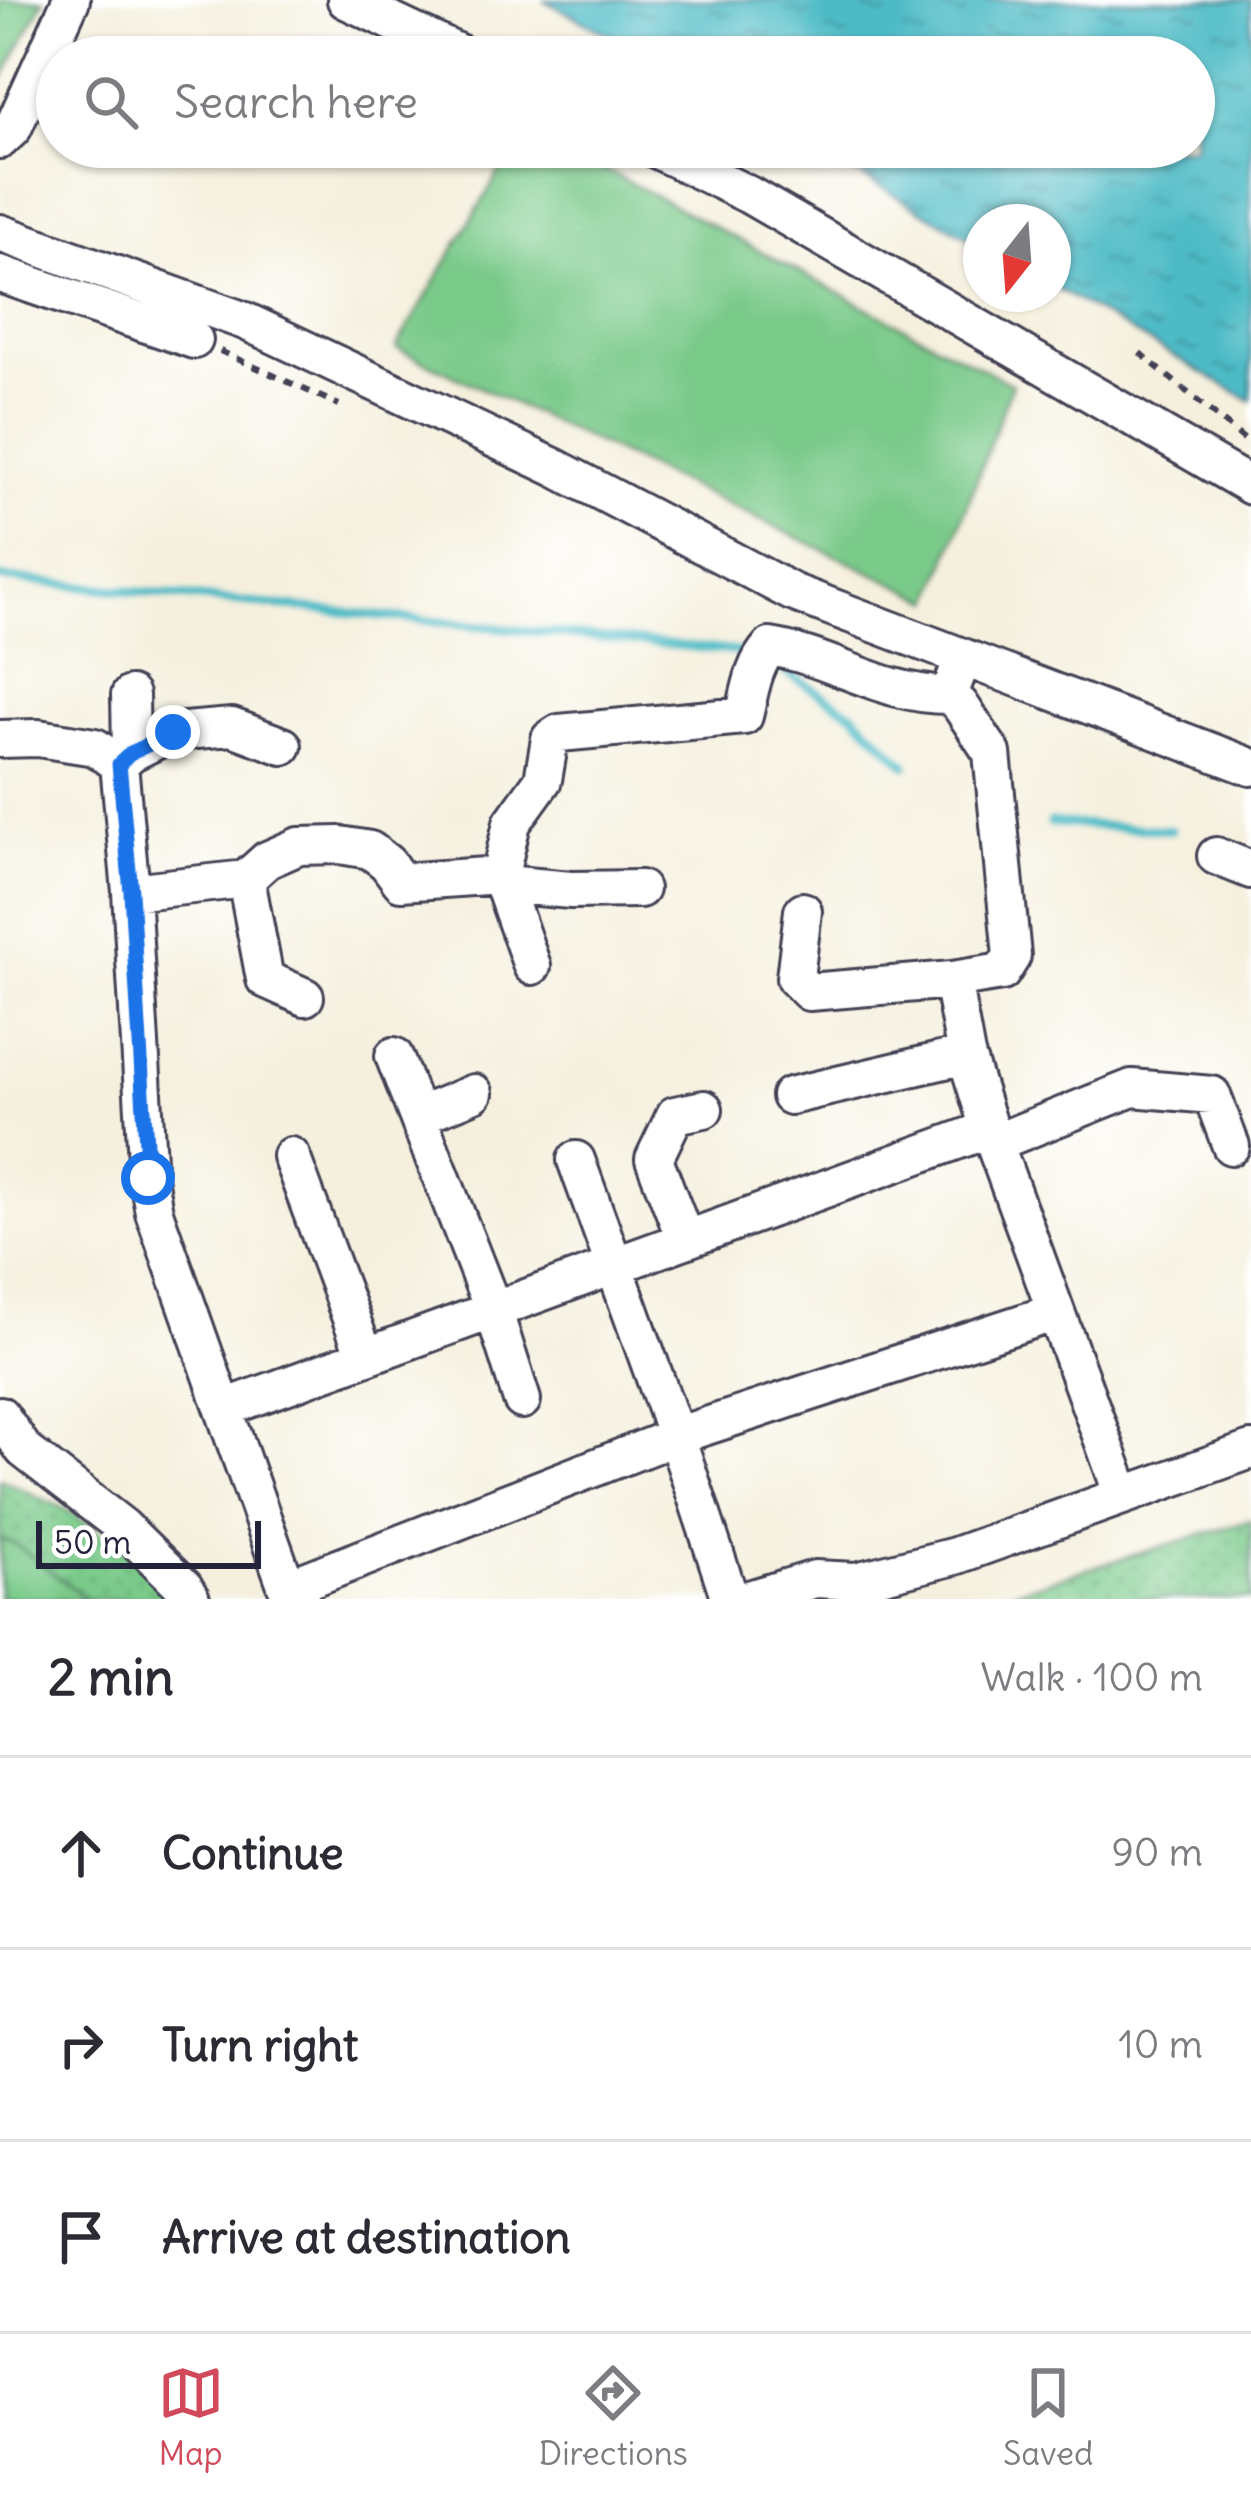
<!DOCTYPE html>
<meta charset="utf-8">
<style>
body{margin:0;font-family:Delius,sans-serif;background:#f2f2f3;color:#2b2b33}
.compass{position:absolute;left:963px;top:204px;width:108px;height:108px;border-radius:50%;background:#fff;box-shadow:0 3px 9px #0004;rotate:197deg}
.scale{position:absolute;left:36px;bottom:30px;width:225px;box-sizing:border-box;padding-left:12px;border:6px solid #22223b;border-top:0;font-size:33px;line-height:42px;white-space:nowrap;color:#22223b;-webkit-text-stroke:9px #fff;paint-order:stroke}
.stop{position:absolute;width:36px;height:36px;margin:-27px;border:9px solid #1a73e8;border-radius:50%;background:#fff}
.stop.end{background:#1a73e8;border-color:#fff;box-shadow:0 3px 12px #0008}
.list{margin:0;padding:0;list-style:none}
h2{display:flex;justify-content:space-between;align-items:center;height:156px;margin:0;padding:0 48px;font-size:51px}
h2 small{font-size:39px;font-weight:400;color:#7c7c81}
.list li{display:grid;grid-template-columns:78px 1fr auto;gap:36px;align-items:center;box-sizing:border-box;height:192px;padding:0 48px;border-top:3px solid #e1e1e2}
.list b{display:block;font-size:45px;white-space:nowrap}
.list em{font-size:39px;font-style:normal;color:#7c7c81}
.icon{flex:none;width:66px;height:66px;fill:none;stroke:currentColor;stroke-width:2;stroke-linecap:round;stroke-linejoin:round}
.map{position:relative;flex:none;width:1251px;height:1599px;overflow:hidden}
.search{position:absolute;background:#fff;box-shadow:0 3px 9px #0004;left:36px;right:36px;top:36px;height:132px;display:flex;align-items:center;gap:30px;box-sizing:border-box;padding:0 42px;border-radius:66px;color:#7c7c81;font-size:45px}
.sheet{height:732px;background:#fff}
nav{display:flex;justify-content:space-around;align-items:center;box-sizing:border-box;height:168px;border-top:3px solid #e1e1e2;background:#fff;font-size:33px;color:#7c7c81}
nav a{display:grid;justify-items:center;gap:6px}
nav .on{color:#d1495b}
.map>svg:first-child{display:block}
</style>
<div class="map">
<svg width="1251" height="1599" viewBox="0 0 1251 1599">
<defs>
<pattern id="grass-dots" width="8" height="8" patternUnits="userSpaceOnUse" patternTransform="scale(3)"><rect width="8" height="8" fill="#7aca8a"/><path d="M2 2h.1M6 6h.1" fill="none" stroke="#69ad78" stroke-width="1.8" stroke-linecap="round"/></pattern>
<pattern id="water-ripples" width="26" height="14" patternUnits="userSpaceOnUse" patternTransform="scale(3)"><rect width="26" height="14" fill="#4dbbc6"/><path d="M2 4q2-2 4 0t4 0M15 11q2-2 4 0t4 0" fill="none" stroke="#4098a2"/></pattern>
</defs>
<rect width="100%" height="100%" fill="#fff"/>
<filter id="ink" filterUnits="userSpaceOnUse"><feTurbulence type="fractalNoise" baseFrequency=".00833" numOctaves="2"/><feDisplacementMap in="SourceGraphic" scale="24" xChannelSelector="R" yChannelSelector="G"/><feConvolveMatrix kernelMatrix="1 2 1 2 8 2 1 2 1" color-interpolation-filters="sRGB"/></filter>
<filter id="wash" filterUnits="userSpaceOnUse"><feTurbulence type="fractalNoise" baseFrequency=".004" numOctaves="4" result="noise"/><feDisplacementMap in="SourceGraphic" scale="48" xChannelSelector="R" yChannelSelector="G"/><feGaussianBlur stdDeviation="2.7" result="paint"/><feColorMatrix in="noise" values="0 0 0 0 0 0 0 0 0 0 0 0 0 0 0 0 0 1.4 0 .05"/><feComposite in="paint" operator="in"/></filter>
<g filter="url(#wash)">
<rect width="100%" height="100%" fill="#f5f0de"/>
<path fill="url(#grass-dots)" stroke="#4e7662" stroke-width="3" d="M 0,1479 L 67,1510 L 135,1556 L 169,1599 L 0,1599 Z
M 1251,1520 L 1251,1599 L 988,1599 Z"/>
<path fill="#7aca8a" stroke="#4e7662" stroke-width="3" d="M 0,0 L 44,0 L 0,84 Z
M 514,147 L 562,147 L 1012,384 L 932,601 L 396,348 Z
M 0,1539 L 15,1544 L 87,1599 L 0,1599 Z"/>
<path fill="url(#water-ripples)" stroke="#386e80" stroke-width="3" d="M 543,0 L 1251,0 L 1251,401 L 1053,287 L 1053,222 L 981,222 L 981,245 L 811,147 L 1194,147 L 1194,57 L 652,57 Z"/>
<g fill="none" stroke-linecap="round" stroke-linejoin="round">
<path stroke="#4dbbc6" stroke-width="9" d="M 0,578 L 741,652
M 779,668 L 854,714 L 906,765
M 1050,823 L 1171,830"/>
</g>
</g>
<g filter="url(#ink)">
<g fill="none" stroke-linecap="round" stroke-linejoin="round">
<g stroke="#424153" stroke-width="42">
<path id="minor" d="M 346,0 L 467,57
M 0,140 L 13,128 L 71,0
M 651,147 L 749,195 L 1251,486
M 0,233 L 245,321 L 556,468 L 792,592 L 1251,767
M 0,274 L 194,340
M 130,695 L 131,753
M 0,739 L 38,738 L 95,747 L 119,764 L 131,892 L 148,1178 L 154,1212 L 291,1599
M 119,764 L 131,753 L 173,732 L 232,727 L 283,746
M 1216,856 L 1251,870
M 246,879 L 265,979 L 305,997
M 131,892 L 246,879 L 267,860 L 299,846 L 340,845 L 370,850 L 387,863 L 401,882 L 500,875 L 515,885 L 571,890 L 640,889
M 803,911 L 795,978 L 809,992 L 952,980 L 1002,972 L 1012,956 L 992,753 L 960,705 L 949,695
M 532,966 L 500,875 L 512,823 L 543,780 L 550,739 L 559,733 L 744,716 C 750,692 753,665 770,647 C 832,657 885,696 949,695 L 963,658
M 952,980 L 966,1055 L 989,1129
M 394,1056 L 493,1309 L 522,1400
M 790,1096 L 966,1055
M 418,1116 L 474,1093
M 994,1143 L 1132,1088 L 1212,1095 L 1231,1146
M 291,1156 L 365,1356
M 576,1160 L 676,1436 L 730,1599
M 685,1239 L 654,1159 L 675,1115 L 704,1109
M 225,1408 L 989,1129 L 1123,1495
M 0,1415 L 24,1450 L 123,1527 L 184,1587 L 191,1599
M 287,1588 L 676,1436 L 1056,1312
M 749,1599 L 815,1579 L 856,1581 L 955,1556 L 1251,1450"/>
</g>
<path stroke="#424153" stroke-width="6" stroke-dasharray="9 9" stroke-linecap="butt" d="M 220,351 L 339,405
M 1140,353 L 1251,445"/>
<use href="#minor" stroke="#fff" stroke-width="36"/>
</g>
</g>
<g fill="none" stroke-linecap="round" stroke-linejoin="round" filter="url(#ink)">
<path stroke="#1a73e8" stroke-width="15" d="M 148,1178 L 131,892 L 119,764 L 131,753 L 173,732"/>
</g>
</svg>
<svg class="compass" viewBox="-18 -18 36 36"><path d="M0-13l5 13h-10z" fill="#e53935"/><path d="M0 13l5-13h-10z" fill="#7c7c81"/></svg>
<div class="scale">50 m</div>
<div class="stop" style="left:148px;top:1178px"></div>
<div class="stop end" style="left:173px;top:732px"></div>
<div class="search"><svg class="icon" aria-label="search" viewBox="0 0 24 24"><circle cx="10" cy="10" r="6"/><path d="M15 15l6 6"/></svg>Search here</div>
</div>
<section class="sheet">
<h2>2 min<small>Walk · 100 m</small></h2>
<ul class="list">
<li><svg class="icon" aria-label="ahead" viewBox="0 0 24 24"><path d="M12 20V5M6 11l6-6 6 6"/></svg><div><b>Continue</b></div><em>90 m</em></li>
<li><svg class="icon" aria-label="right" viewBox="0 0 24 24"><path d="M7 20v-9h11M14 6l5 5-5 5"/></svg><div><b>Turn right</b></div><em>10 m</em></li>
<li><svg class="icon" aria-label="arrive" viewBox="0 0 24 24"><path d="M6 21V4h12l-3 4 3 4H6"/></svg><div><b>Arrive at destination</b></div></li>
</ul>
</section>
<nav>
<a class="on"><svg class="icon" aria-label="map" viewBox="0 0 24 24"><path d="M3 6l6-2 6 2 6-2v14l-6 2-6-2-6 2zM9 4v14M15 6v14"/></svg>Map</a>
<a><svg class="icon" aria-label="directions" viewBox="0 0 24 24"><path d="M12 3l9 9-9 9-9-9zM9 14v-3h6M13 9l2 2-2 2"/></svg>Directions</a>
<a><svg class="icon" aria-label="saved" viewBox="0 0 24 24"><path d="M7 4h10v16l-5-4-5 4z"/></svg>Saved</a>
</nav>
